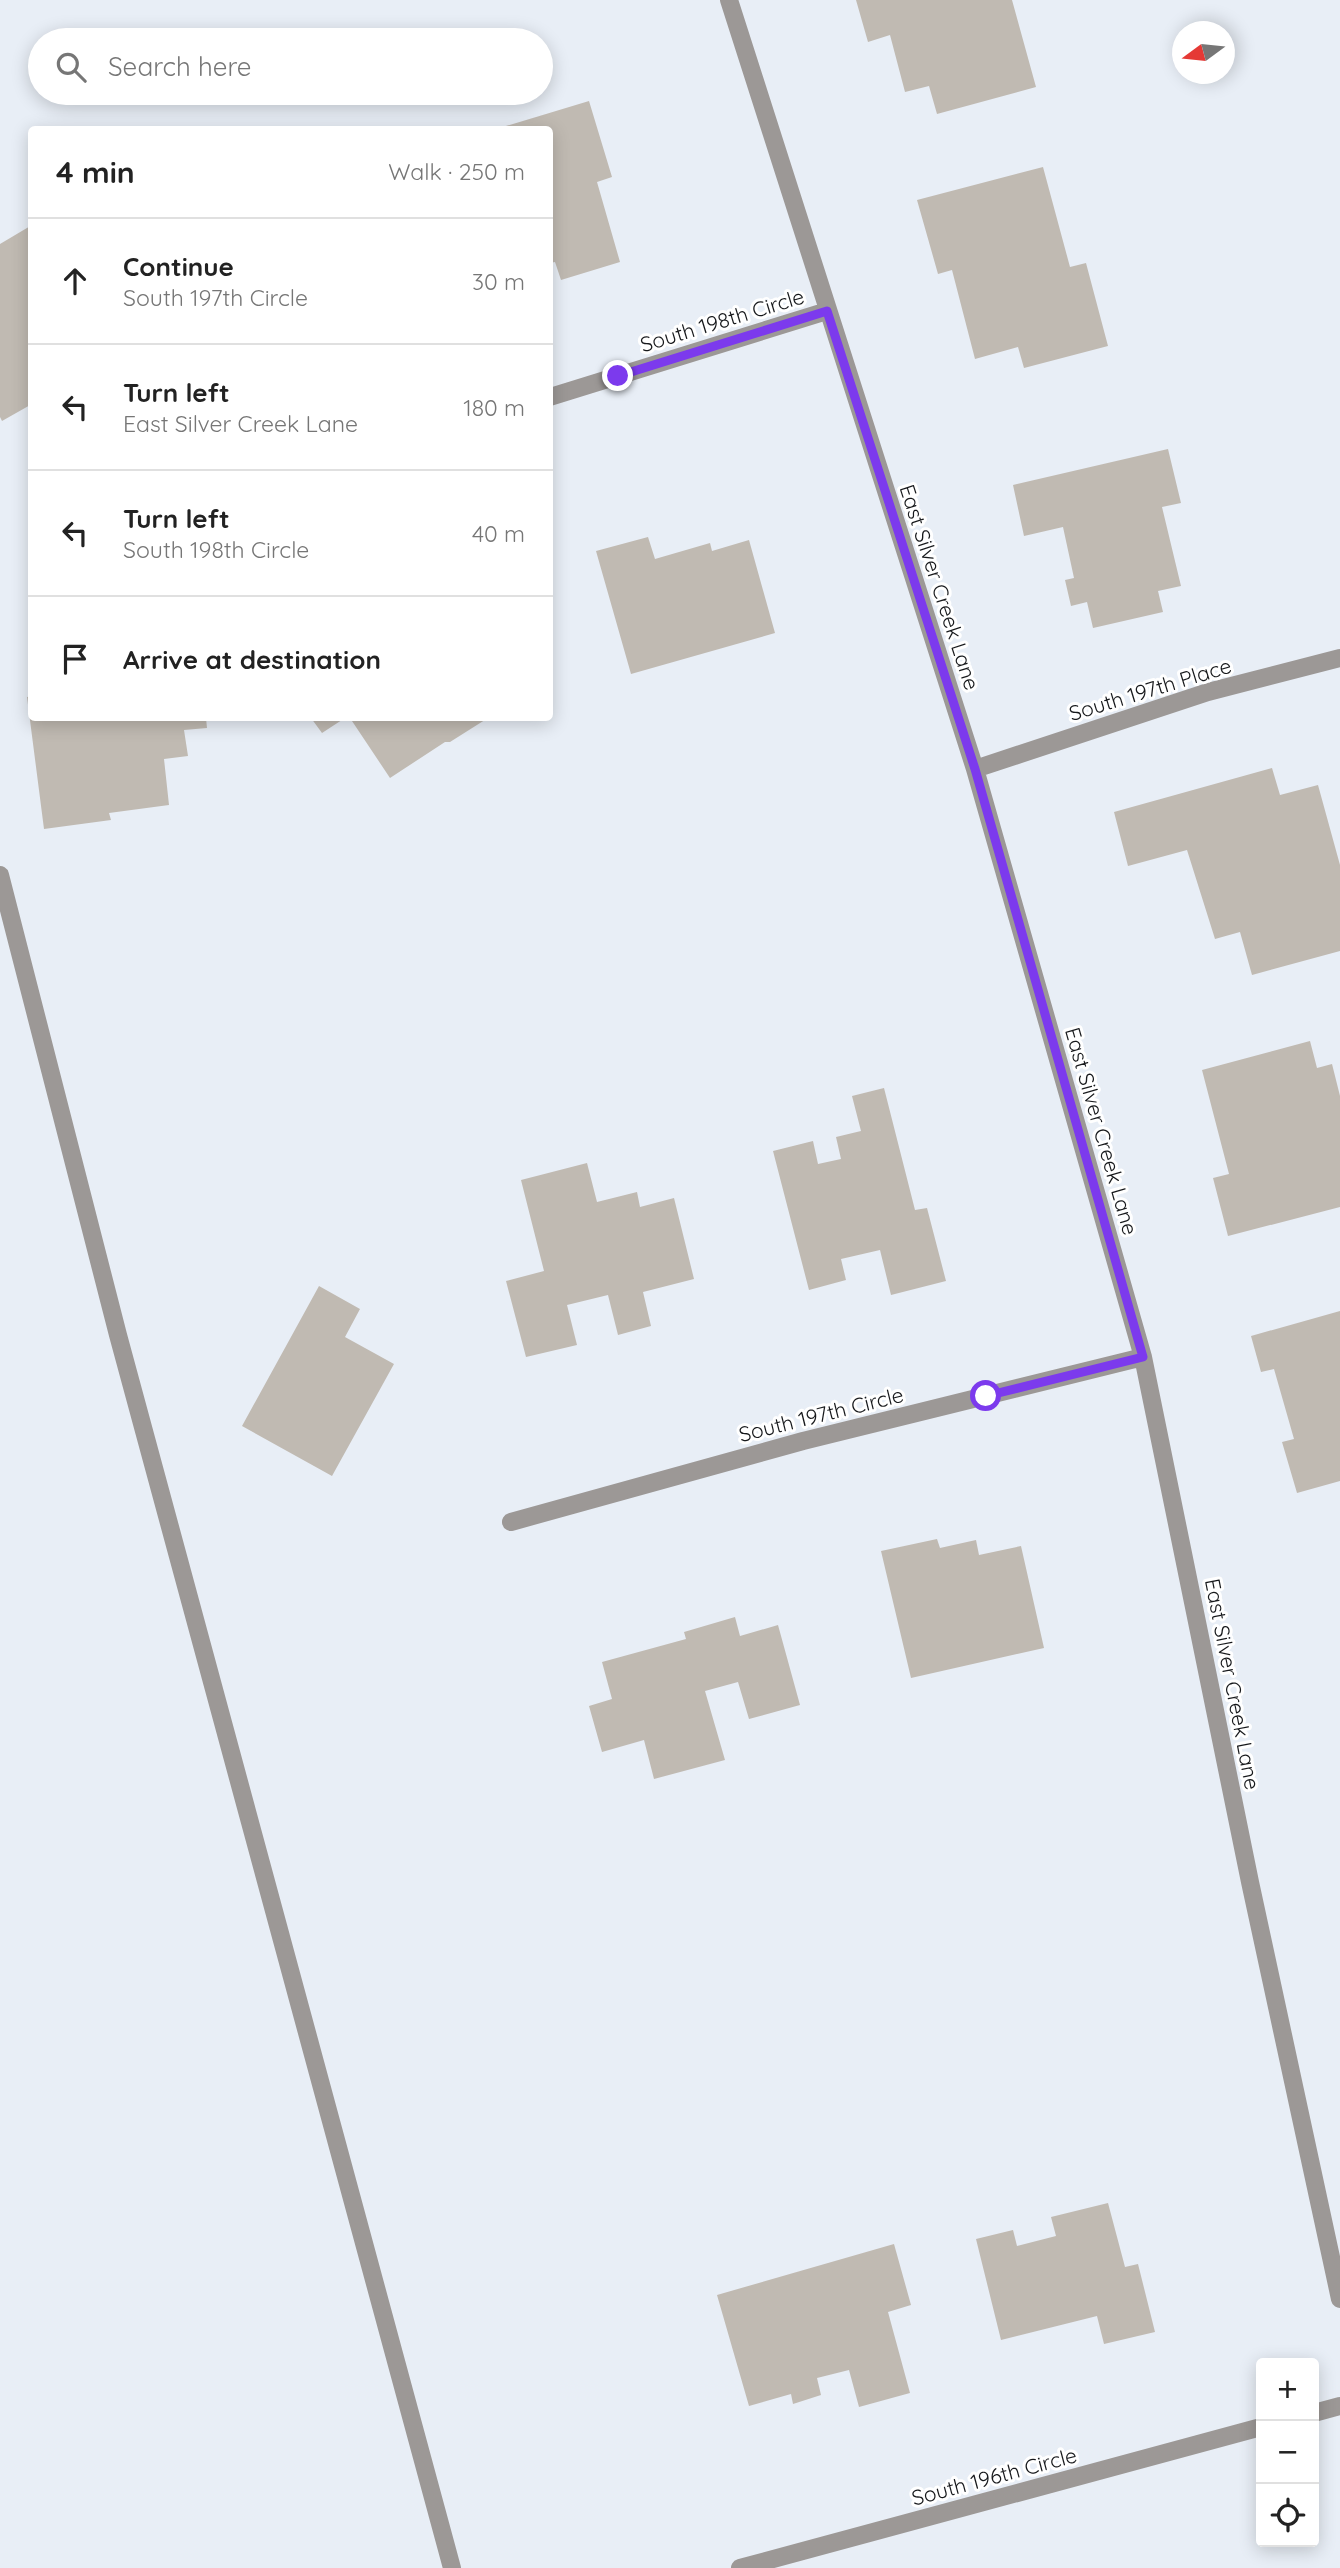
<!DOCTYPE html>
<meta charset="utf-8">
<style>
body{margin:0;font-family:Quicksand,sans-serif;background:#f6f6f6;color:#222}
.controls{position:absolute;right:21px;bottom:21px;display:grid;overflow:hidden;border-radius:7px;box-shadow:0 4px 18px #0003}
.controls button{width:63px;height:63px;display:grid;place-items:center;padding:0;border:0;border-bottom:2px solid #e0e0e0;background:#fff;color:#222;font:35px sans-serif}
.compass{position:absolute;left:1172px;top:21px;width:63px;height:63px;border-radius:50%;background:#fff;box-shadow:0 4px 18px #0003;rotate:255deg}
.stop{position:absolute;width:21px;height:21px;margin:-16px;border:5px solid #7c3aed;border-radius:50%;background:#fff}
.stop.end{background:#7c3aed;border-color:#fff;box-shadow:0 2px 7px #0008}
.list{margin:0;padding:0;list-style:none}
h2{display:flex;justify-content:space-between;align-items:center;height:91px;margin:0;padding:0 28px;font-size:30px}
h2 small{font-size:23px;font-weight:400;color:#767676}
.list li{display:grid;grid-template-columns:46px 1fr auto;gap:21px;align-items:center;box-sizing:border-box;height:126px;padding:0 28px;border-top:2px solid #e0e0e0}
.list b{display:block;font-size:26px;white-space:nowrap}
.list p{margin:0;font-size:23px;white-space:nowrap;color:#767676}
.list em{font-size:23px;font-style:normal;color:#767676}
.icon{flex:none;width:38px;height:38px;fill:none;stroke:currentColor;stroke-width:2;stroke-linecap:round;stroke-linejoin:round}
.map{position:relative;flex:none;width:1340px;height:2568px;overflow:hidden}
.search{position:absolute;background:#fff;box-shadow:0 4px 18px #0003;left:28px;top:28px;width:525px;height:77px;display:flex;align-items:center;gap:18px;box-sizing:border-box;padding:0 24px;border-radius:38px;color:#767676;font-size:26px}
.panel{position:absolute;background:#fff;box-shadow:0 4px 18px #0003;left:28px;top:126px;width:525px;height:595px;border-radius:7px}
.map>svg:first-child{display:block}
</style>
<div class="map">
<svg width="1340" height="2568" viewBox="0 0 1340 2568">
<rect width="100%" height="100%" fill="#e8eef6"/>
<path fill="#c0bab2" d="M 856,0 L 1012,0 L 1036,87 L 937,114 L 929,86 L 905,92 L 890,35 L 868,42 Z
M 589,101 L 612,177 L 597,182 L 620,262 L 561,280 L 555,262 L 550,263 L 550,130 L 496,129 Z
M 1043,167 L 1070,267 L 1086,263 L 1108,346 L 1024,368 L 1018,347 L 975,359 L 952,270 L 938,274 L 917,200 Z
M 32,225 L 32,404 L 2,421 L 0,417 L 0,244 Z
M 1168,449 L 1181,503 L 1162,507 L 1181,586 L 1158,591 L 1163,612 L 1093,628 L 1087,602 L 1071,606 L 1065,580 L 1074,578 L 1063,527 L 1024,536 L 1013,485 Z
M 648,537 L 655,559 L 710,543 L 712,551 L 749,540 L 775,633 L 631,674 L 596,551 Z
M 32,696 L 32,718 L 206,718 L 207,728 L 184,730 L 188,756 L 164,759 L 169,805 L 109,813 L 111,820 L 44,829 L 27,697 Z
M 311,718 L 345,718 L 322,733 Z
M 350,718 L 488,718 L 450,742 L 445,742 L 390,778 Z
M 1272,768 L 1280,795 L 1318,785 L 1340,865 L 1340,951 L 1252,975 L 1240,932 L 1215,939 L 1187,850 L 1128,866 L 1114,812 Z
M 1310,1041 L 1317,1068 L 1332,1064 L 1340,1096 L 1340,1207 L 1228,1236 L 1213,1178 L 1229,1174 L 1202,1070 Z
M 884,1088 L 915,1210 L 927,1208 L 946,1281 L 891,1295 L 880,1250 L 841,1259 L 846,1280 L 809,1290 L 773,1151 L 813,1141 L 818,1164 L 841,1159 L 836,1137 L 861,1131 L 852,1096 Z
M 587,1163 L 597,1202 L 637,1192 L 640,1207 L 674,1198 L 694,1279 L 643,1292 L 651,1326 L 618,1335 L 608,1295 L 567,1305 L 577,1345 L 526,1357 L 506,1281 L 544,1271 L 521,1180 Z
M 319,1286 L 360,1309 L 345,1337 L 394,1364 L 332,1476 L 242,1426 Z
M 1340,1311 L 1340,1481 L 1297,1493 L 1282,1442 L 1294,1439 L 1274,1369 L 1261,1372 L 1251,1336 Z
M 937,1539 L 940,1548 L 976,1540 L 979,1555 L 1021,1546 L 1044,1648 L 911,1678 L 881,1551 Z
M 735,1617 L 740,1636 L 778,1625 L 800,1705 L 749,1719 L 738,1682 L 705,1691 L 725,1760 L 654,1779 L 644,1740 L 602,1752 L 589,1706 L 612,1699 L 602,1662 L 686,1639 L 684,1632 Z
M 1108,2203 L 1125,2267 L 1138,2264 L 1155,2332 L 1104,2344 L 1097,2316 L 1001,2340 L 976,2239 L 1013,2230 L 1017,2246 L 1056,2236 L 1051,2217 Z
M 894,2244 L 911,2305 L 888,2312 L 910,2393 L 859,2407 L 849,2370 L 817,2378 L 821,2395 L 793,2404 L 791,2394 L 749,2406 L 717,2295 Z"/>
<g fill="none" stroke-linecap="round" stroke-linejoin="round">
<path stroke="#9c9896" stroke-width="18" d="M 0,875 L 118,1335 L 452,2568"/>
<path stroke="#9c9896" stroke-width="18" d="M 729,0 L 975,769 L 1143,1357 L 1250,1882 L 1340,2299
M 550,397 L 827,311
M 975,769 L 1208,692 L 1340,658
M 511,1522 L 803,1441 L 1143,1357
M 1314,2413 L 1340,2406
M 740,2568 L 1261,2427"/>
</g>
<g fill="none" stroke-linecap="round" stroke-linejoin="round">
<path stroke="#7c3aed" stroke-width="9" d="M 618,376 L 827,311 L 975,769 L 1143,1357 L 986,1396"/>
</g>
<g text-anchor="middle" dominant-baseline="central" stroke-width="6" stroke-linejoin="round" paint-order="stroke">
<g font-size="21" fill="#16181b" stroke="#fff">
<text transform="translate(722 320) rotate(-17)">South 198th Circle</text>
<text transform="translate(940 587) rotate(72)">East Silver Creek Lane</text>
<text transform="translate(1150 689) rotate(-17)">South 197th Place</text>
<text transform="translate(1102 1131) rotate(74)">East Silver Creek Lane</text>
<text transform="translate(821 1414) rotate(-14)">South 197th Circle</text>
<text transform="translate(1233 1684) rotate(79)">East Silver Creek Lane</text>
<text transform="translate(994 2476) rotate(-15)">South 196th Circle</text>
</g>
</g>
</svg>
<div class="controls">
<button>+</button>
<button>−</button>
<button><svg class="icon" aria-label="locate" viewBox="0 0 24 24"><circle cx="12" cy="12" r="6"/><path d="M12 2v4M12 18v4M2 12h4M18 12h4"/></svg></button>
</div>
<svg class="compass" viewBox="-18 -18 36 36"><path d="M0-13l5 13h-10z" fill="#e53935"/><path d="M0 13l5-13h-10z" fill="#767676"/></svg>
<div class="stop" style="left:986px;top:1396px"></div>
<div class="stop end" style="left:618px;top:376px"></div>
<div class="search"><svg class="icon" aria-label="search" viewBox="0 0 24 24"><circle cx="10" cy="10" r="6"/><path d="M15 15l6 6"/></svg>Search here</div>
<section class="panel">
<h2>4 min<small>Walk · 250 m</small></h2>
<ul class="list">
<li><svg class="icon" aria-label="ahead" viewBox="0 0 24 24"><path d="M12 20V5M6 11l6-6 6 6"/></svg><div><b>Continue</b><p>South 197th Circle</p></div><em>30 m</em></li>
<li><svg class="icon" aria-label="left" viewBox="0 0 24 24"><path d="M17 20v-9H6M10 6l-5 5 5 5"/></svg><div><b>Turn left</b><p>East Silver Creek Lane</p></div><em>180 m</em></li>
<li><svg class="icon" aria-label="left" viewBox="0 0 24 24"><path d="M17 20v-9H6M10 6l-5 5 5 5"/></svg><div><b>Turn left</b><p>South 198th Circle</p></div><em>40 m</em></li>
<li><svg class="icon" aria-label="arrive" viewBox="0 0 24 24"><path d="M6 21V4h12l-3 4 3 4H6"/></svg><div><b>Arrive at destination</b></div></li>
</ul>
</section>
</div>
